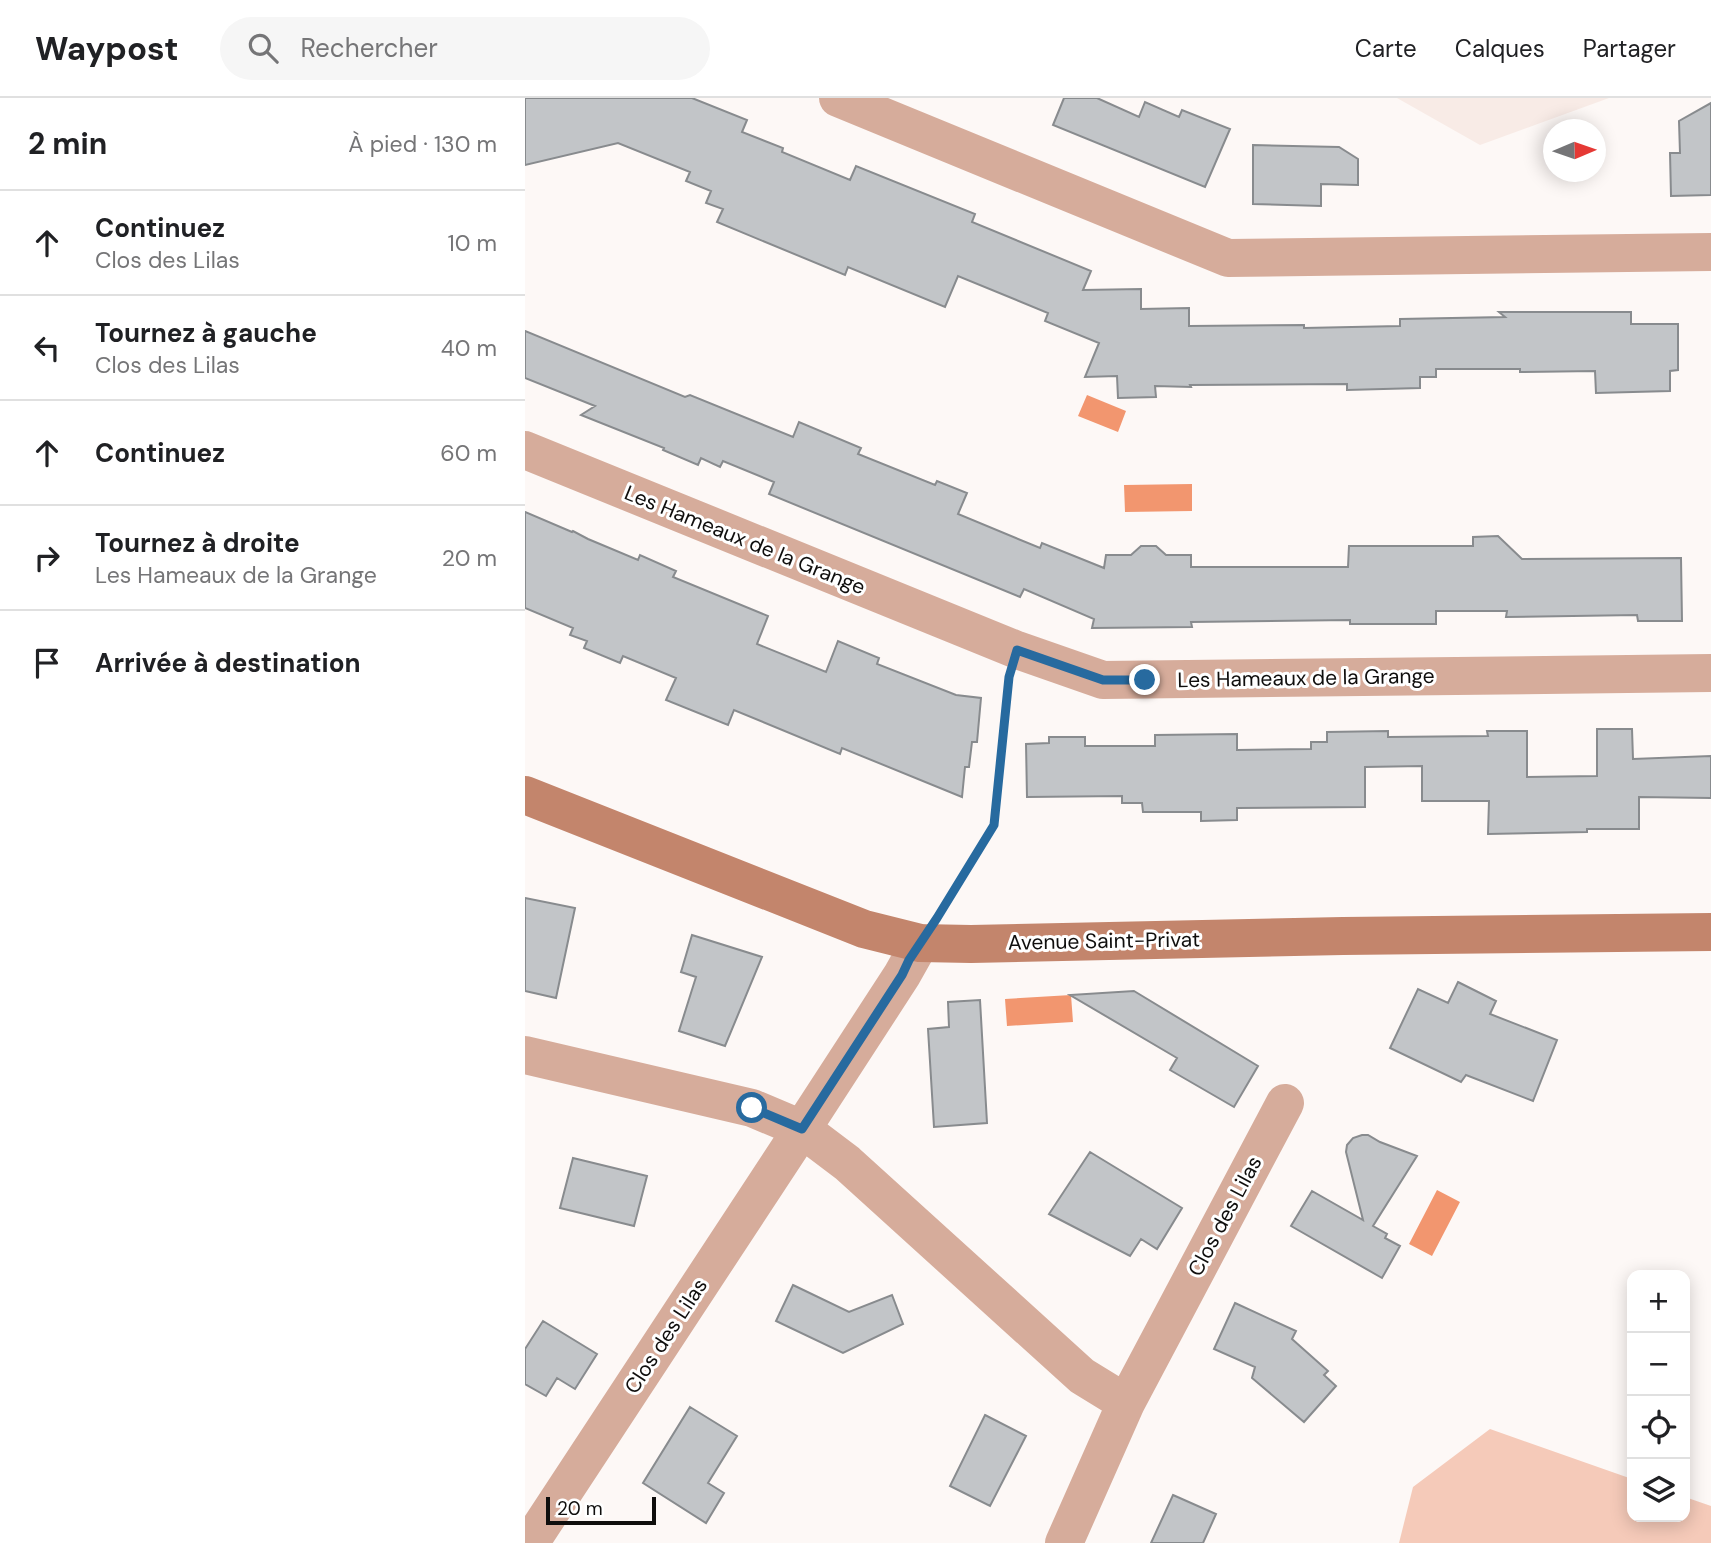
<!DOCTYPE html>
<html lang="fr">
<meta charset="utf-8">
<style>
body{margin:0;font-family:"DM Sans",sans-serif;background:#f6f6f6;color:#202124}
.controls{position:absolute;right:21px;bottom:21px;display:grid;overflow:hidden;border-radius:14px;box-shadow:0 4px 18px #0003}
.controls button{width:63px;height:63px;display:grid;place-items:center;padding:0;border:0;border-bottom:2px solid #e0e0e0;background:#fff;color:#202124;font:35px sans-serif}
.compass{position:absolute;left:1018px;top:21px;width:63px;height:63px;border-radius:50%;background:#fff;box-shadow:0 4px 18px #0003;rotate:88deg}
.scale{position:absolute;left:21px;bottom:18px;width:110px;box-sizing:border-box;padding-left:7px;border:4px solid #0f0e0d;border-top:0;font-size:19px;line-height:24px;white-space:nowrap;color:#0f0e0d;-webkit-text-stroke:5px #fff;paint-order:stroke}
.stop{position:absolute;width:21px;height:21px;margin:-16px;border:5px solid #276a9f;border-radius:50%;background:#fff}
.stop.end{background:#276a9f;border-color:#fff;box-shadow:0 2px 7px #0008}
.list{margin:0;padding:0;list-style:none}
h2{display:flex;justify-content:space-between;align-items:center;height:91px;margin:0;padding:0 28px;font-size:30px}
h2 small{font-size:23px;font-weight:400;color:#757577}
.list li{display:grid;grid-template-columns:46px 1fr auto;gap:21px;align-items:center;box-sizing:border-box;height:105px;padding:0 28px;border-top:2px solid #e0e0e0}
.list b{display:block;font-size:26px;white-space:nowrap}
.list p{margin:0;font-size:23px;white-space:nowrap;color:#757577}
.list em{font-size:23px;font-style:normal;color:#757577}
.icon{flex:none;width:38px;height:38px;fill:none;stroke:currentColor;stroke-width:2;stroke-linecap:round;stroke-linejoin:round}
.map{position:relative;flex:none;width:1186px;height:1445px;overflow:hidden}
header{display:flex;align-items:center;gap:42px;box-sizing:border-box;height:98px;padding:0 35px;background:#fff;border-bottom:2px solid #e0e0e0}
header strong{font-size:33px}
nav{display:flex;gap:38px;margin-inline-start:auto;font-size:24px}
.search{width:490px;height:63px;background:#f6f6f6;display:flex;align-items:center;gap:18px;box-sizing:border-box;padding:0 24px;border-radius:38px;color:#757577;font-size:26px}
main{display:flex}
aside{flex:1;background:#fff}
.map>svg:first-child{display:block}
</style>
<header>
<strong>Waypost</strong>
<div class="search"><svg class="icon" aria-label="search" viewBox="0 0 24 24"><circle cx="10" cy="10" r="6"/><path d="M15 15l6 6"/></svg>Rechercher</div>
<nav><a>Carte</a><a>Calques</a><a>Partager</a></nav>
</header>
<main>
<aside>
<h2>2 min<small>À pied · 130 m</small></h2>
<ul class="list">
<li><svg class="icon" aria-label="ahead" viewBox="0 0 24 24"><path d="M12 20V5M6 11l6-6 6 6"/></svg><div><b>Continuez</b><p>Clos des Lilas</p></div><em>10 m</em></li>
<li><svg class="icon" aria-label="left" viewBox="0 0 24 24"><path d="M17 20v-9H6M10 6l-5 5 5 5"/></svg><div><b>Tournez à gauche</b><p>Clos des Lilas</p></div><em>40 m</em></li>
<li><svg class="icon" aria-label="ahead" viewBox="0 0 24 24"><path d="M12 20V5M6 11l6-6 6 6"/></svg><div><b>Continuez</b></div><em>60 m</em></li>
<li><svg class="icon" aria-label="right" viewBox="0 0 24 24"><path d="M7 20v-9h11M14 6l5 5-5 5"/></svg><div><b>Tournez à droite</b><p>Les Hameaux de la Grange</p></div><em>20 m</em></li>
<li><svg class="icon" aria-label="arrive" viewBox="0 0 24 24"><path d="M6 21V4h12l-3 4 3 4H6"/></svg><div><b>Arrivée à destination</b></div></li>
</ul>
</aside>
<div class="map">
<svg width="1186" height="1445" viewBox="0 0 1186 1445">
<rect width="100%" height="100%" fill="#fdf8f6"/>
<path fill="#f8ebe6" d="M 872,0 L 1084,0 L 955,47 Z"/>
<path fill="#f5cab9" d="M 965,1331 L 1107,1381 L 1107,1419 L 1160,1419 L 1160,1399 L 1186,1408 L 1186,1445 L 874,1445 L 888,1389 Z"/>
<path fill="#f2966f" d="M 562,297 L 601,313 L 593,334 L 553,318 Z
M 667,386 L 667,413 L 600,414 L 599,387 Z
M 546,897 L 548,924 L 482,928 L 480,901 Z
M 912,1092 L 935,1104 L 907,1158 L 884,1146 Z"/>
<path fill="#c2c5c8" stroke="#888b8e" stroke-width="2" d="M 0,0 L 167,0 L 222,22 L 217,34 L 258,50 L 257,54 L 325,82 L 331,68 L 450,116 L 447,124 L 566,173 L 558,192 L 616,191 L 616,211 L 664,210 L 664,228 L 779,227 L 779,230 L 875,228 L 875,221 L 980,219 L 974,214 L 1106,214 L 1106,226 L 1153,226 L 1153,272 L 1145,273 L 1145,293 L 1071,295 L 1070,273 L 995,274 L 995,271 L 911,271 L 911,279 L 895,279 L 895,290 L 822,292 L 822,286 L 665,287 L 666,289 L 630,288 L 631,299 L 593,300 L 592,278 L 560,279 L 574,245 L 520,223 L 523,215 L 433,178 L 420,209 L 323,169 L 320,177 L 192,124 L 198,111 L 181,105 L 186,93 L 161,83 L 165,74 L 93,45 L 0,67 Z
M 539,0 L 572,0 L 614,19 L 620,4 L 654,19 L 657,12 L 705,31 L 680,89 L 528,27 Z
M 1186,5 L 1186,97 L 1146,98 L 1145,55 L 1155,55 L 1154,23 Z
M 728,47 L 814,49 L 833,61 L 833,87 L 796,86 L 796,108 L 728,106 Z
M 0,233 L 160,299 L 165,297 L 268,339 L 274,324 L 336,350 L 333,356 L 410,387 L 412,383 L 442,395 L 433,416 L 515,450 L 517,445 L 579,470 L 581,457 L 606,457 L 616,448 L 631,448 L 641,457 L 666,457 L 666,469 L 823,469 L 824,448 L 948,448 L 948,439 L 973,438 L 997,461 L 1156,460 L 1157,523 L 1113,523 L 1112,517 L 981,519 L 982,513 L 911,513 L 911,526 L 825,526 L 825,522 L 666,524 L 667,529 L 567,530 L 569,521 L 499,491 L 495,499 L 244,396 L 249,384 L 198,363 L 195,369 L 176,360 L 173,367 L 138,352 L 139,350 L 56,317 L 70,308 L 0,280 Z
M 0,414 L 47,434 L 48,433 L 63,441 L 113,462 L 115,457 L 151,473 L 148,479 L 243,518 L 232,546 L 301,574 L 313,543 L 354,560 L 352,566 L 431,597 L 456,600 L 452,644 L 447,644 L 444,669 L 440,669 L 437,699 L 317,650 L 315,656 L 209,612 L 203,627 L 141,602 L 151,580 L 98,558 L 95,565 L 59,550 L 62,543 L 45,537 L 48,530 L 0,510 Z
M 1072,631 L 1107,631 L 1108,661 L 1186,658 L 1186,700 L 1114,699 L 1114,731 L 1062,731 L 1062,734 L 963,736 L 964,703 L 897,703 L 897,668 L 840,669 L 840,709 L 712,710 L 712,722 L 676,723 L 676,714 L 618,714 L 617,705 L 597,705 L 597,698 L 502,699 L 501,646 L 524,645 L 524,639 L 560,639 L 560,648 L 630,648 L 630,637 L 712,636 L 712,652 L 786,651 L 786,644 L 802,644 L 802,634 L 863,633 L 863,639 L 963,638 L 962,633 L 1002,633 L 1002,679 L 1072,678 Z
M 0,800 L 50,810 L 31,900 L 0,893 Z
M 167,837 L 237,859 L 200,948 L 154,933 L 171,879 L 156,874 Z
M 933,884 L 971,903 L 965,916 L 1032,942 L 1008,1003 L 941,977 L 936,984 L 865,950 L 893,891 L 923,905 Z
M 609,893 L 733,968 L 709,1009 L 645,972 L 652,960 L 545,897 Z
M 455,902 L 462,1025 L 409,1029 L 403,931 L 424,929 L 423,904 Z
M 837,1037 L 843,1037 L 855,1044 L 892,1058 L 848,1128 L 862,1136 L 860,1140 L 875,1148 L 857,1180 L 766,1128 L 787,1093 L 838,1122 L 821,1054 L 822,1047 L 828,1040 Z
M 565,1054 L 657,1110 L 632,1151 L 616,1141 L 605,1158 L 524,1116 Z
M 48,1060 L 122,1078 L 109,1128 L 35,1110 Z
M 268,1187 L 324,1214 L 367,1197 L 378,1226 L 318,1255 L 251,1223 Z
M 710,1205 L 771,1233 L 767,1241 L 803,1273 L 799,1277 L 811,1288 L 779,1324 L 727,1280 L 730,1269 L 689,1251 Z
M 18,1223 L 72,1256 L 50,1291 L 32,1280 L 21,1298 L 0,1286 L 0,1251 Z
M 165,1309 L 212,1338 L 183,1385 L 199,1395 L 181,1425 L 118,1385 Z
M 460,1317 L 501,1338 L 465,1408 L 425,1388 Z
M 648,1397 L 691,1416 L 678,1445 L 626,1445 Z"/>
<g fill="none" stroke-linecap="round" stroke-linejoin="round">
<path stroke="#969392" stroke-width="4.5" stroke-dasharray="3.5 5" stroke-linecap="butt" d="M 419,809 L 469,727 L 483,587"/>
<path stroke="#d6ac9b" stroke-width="38" d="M 313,0 L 703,160 L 1186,154
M 0,352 L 492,552 L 578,582 L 1186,575
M 0,957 L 227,1010 L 277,1031 L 322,1065 L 557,1278 L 601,1305
M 5,1445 L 277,1031 L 377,877 L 395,845
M 539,1445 L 601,1305 L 760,1005"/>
<path stroke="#c3856c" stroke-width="38" d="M 0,697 L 339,831 L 395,845 L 446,846 L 818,838 L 1186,834"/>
</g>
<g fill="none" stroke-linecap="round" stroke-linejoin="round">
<path stroke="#276a9f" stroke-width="9" d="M 227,1010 L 277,1031 L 377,877 L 384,862 L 412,820 L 469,727 L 484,579 L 492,552 L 578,582 L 620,582"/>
</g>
<g text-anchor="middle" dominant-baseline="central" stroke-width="6" stroke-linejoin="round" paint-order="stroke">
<g font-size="21" fill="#0f0e0d" stroke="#fff">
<text transform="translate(220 442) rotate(22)">Les Hameaux de la Grange</text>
<text transform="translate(781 580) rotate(-1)">Les Hameaux de la Grange</text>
<text transform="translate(579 843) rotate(-1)">Avenue Saint-Privat</text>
<text transform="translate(700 1118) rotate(-62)">Clos des Lilas</text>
<text transform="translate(141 1238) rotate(-57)">Clos des Lilas</text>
</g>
</g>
</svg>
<div class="controls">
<button>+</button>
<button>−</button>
<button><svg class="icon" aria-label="locate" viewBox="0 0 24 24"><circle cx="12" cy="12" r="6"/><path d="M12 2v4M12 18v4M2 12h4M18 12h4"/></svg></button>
<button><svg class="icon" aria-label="layers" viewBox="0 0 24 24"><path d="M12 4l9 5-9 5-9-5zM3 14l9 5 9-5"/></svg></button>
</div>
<svg class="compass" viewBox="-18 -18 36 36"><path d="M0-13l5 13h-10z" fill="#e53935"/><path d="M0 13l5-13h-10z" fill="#757577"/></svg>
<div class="scale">20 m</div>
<div class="stop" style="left:227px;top:1010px"></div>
<div class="stop end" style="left:620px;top:582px"></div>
</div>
</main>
